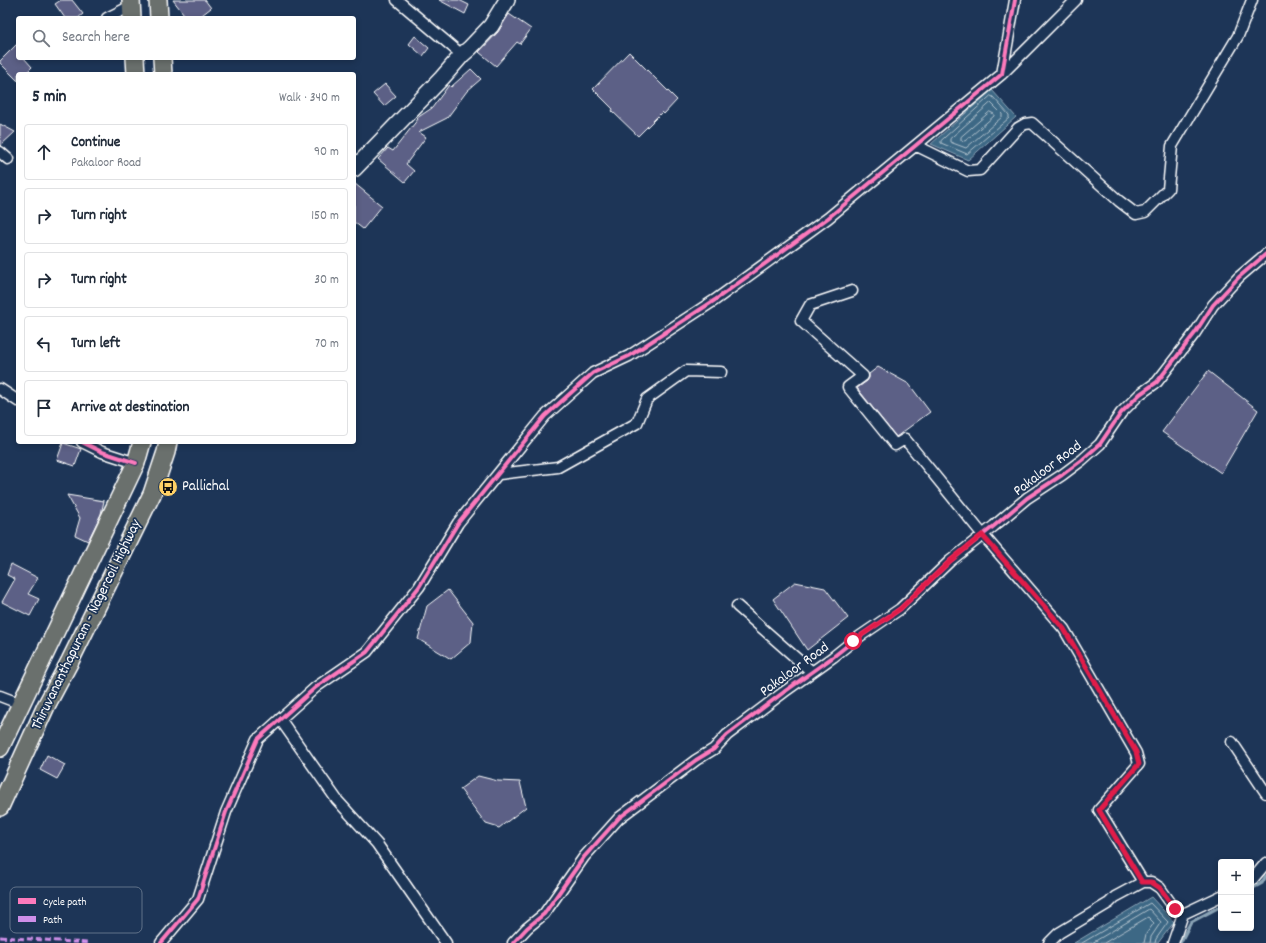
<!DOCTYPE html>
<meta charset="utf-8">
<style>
body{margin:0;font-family:Dekko,sans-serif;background:#f6f6f7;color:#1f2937}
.controls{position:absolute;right:12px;bottom:12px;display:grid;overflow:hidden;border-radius:4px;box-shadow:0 2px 6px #0003}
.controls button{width:36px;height:36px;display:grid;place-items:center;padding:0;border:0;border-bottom:1px solid #e0e1e3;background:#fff;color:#1f2937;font:20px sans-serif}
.stop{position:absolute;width:12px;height:12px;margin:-9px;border:3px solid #e11d48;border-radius:50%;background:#fff}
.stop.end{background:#e11d48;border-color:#fff;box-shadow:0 1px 4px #0008}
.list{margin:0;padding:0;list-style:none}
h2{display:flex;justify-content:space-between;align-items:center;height:52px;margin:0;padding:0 16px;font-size:17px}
h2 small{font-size:13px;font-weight:400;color:#747a83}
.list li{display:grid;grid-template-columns:26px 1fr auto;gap:12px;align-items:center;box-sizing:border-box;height:56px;margin:0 8px 8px;padding:0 8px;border:1px solid #e0e1e3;border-radius:4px}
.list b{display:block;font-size:15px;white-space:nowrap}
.list p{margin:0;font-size:13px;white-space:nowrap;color:#747a83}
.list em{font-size:13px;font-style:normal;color:#747a83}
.icon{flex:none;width:22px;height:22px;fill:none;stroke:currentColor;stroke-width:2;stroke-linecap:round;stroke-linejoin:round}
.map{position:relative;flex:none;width:1266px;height:943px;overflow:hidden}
.search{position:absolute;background:#fff;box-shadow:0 2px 6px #0003;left:16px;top:16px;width:340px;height:44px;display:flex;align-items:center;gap:10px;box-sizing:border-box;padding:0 14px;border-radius:4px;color:#747a83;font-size:15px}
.panel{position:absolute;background:#fff;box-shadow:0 2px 6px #0003;left:16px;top:72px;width:340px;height:372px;border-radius:4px}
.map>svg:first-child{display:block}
</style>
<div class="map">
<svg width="1266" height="943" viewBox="0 0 1266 943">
<rect width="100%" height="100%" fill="#1d3557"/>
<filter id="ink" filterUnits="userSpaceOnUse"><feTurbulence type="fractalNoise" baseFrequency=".025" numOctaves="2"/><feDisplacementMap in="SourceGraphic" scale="8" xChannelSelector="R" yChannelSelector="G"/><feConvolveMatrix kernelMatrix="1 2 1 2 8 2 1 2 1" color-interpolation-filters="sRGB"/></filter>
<g filter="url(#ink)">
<path fill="#3e6885" stroke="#8ba4b6" d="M 992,90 L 1016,117 L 968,160 L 931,144 Z
M 1151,897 L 1174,922 L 1158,943 L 1074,943 Z"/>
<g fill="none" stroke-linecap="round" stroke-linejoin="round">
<path stroke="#b2c3ce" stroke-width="1" d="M 991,96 L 993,97 L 1009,115 L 1009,118 L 967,154 L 941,143 L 941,141 Z
M 991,103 L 1002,114 L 1002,117 L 966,148 L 950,142 L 950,139 Z
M 990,112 L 994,114 L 994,116 L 965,141 L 961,140 L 961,137 Z
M 1082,943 L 1150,903 L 1168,922 L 1156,939 L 1155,943
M 1092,943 L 1149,909 L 1161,922 L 1151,937 L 1150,943
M 1104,943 L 1148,917 L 1154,923 L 1146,934 L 1144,943"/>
<path stroke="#8ba4b6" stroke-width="3.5" d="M 1251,889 L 1262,883 L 1266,876
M 1180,943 L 1191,922 L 1221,906"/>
</g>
<path fill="#5b6086" stroke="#fff" d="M 61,0 L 72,0 L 83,14 L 78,18 L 65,18 L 55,4 Z
M 173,0 L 205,0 L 211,8 L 198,18 L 187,18 Z
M 439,0 L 459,0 L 469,5 L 465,14 Z
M 509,14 L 531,29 L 520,44 L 517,42 L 496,66 L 479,52 L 498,32 Z
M 415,36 L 429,48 L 423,56 L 409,44 Z
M 18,43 L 18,58 L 24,58 L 32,67 L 25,74 L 18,74 L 18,81 L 0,63 L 0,61 Z
M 629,52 L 677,100 L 664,114 L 662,112 L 638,136 L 612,111 L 613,109 L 593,89 Z
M 471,69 L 481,79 L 467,91 L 447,118 L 419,132 L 426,137 L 406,164 L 414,171 L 405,182 L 378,159 L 388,148 L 393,151 L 418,119 L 417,118 L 432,108 L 449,85 L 451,87 Z
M 385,84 L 396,96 L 384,106 L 373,94 Z
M 0,124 L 15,132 L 0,146 Z
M 354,183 L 382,206 L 363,229 L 354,222 Z
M 878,367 L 909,384 L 930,412 L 896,437 L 857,388 L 867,381 L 869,378 L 869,374 Z
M 1208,371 L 1258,410 L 1221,473 L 1162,432 Z
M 63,443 L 81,449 L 75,466 L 57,460 Z
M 67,495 L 104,501 L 101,514 L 88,541 L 75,535 L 80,518 Z
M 11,564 L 38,578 L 28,594 L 39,599 L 30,616 L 2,602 L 15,579 L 7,575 Z
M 795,582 L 825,588 L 848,618 L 807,650 L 773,599 Z
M 448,590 L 473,622 L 471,642 L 451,659 L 418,639 L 427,606 Z
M 47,755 L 65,765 L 57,779 L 40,770 Z
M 478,776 L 498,781 L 520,782 L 526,807 L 499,828 L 486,824 L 460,789 Z"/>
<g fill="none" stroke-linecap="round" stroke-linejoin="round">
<g stroke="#fff" stroke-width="13">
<path id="street" d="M 397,0 L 462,55
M 107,18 L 125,9 L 131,3
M 1002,74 L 1076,0
M 917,146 L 968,171 L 980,170 L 1018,128 L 1025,124 L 1032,123 L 1119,201 L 1136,214 L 1145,212 L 1168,189 L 1172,146 L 1238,36 L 1252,0
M 0,152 L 8,159
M 852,291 L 810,305 L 801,321 L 863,376 L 848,387 L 895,445 L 905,439 L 983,535 L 1064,629 L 1136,753 L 1139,764 L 1099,810 L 1143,882
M 0,389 L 18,401
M 82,442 L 102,452 L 136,463
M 499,474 L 558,467 L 637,423 L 647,399 L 686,371 L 721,372
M 737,606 L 812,672
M 0,696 L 21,704
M 280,719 L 337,800 L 377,844 L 446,943
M 1232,742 L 1266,793
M 1251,881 L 1266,863
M 161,943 L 198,899 L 226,812 L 258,739 L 316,687 L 367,652 L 419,587 L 458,523 L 545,416 L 593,373 L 629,356 L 715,300 L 828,218 L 1002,74 L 1015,0
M 513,943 L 527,928 L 544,914 L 584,857 L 619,818 L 696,760 L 714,749 L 727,735 L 784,692 L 833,657 L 853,641 L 900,609 L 950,561 L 994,526 L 1027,498 L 1062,475 L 1082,460 L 1100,444 L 1121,413 L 1140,394 L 1157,382 L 1195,333 L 1213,305 L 1239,277 L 1266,254
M 1049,943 L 1059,933 L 1109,903 L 1115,897 L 1143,882 L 1151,882 L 1160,888 L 1175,909 L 1183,914
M 1173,943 L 1183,914 L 1221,896"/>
</g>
<g stroke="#fff" stroke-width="18">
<path id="secondary" d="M 354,169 L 442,78 L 462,55 L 470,48 L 491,26 L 507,0"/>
</g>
<g stroke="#fff" stroke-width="20">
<path id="primary" d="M 131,0 L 132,18
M 158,0 L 159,18
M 135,58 L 136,74
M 162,58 L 163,74
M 0,748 L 136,463 L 142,442
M 0,807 L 46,706 L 70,661 L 152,494 L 166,452 L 168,442"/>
</g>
<use href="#street" stroke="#1d3557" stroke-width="10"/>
<use href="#secondary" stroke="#1d3557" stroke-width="15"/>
<use href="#primary" stroke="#6a706d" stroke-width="17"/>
<path stroke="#ce8fe9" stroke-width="3" stroke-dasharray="6 3" stroke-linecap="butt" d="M 0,937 L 88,943"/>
<g stroke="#1d3557" stroke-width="6">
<path id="cycleway" d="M 82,442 L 102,452 L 136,463
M 161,943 L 198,899 L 226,812 L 258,739 L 316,687 L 367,652 L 419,587 L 458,523 L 545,416 L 593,373 L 629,356 L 715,300 L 828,218 L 1002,74 L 1015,0
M 513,943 L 527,928 L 544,914 L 584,857 L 619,818 L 696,760 L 714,749 L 727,735 L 784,692 L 833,657 L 853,641 L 900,609 L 950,561 L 994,526 L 1027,498 L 1062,475 L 1082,460 L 1100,444 L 1121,413 L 1140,394 L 1157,382 L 1195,333 L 1213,305 L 1239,277 L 1266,254"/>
</g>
<use href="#cycleway" stroke="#fd7abc" stroke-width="4"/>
</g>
</g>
<g fill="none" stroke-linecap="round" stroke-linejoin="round" filter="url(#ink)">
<path stroke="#e11d48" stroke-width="5" d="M 853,641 L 900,609 L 950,561 L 982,535 L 1064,629 L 1136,752 L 1139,764 L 1099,810 L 1142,882 L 1151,882 L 1160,888 L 1175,909"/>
</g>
<defs>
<g id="bus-disc" transform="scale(1)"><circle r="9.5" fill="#ffd166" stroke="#1d3557"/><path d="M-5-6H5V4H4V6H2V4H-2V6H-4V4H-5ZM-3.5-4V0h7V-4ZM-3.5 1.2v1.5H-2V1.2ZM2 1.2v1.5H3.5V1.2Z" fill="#111"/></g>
</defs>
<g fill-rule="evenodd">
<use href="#bus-disc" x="168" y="487"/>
</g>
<g text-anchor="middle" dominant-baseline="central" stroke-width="3.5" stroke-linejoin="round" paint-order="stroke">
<g font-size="15" fill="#fff" stroke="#1d3557">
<text transform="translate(1048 469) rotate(-37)">Pakaloor Road</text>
<text transform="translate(87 625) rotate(-64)">Thiruvananthapuram - Nagercoil Highway</text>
<text transform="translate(795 670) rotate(-36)">Pakaloor Road</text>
</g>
<g font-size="15" fill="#fff" stroke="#1d3557" text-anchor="start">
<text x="182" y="487">Pallichal</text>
</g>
</g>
<rect x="10" y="887" width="132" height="46" rx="6" fill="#1d3557" stroke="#617289" stroke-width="1"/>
<rect x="18" y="898" width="18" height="6" fill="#fd7abc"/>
<rect x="18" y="916" width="18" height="6" fill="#ce8fe9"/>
<g font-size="11" fill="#fff">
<text x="43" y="905">Cycle path</text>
<text x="43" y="923">Path</text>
</g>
</svg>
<div class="controls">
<button>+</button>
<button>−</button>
</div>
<div class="stop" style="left:853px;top:641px"></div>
<div class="stop end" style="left:1175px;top:909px"></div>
<div class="search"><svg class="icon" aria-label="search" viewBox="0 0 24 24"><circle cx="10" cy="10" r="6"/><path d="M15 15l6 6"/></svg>Search here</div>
<section class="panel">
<h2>5 min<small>Walk · 340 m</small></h2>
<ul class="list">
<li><svg class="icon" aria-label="ahead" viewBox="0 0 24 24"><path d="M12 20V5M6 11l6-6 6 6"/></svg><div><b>Continue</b><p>Pakaloor Road</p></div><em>90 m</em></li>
<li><svg class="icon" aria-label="right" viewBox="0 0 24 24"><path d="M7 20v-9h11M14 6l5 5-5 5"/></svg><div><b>Turn right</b></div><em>150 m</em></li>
<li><svg class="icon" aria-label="right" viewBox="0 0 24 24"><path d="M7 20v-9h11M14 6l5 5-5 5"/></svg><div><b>Turn right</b></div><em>30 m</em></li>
<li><svg class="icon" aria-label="left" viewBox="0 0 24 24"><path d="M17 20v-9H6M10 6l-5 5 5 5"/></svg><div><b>Turn left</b></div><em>70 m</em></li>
<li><svg class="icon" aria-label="arrive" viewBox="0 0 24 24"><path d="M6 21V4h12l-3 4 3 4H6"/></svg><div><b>Arrive at destination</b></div></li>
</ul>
</section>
</div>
